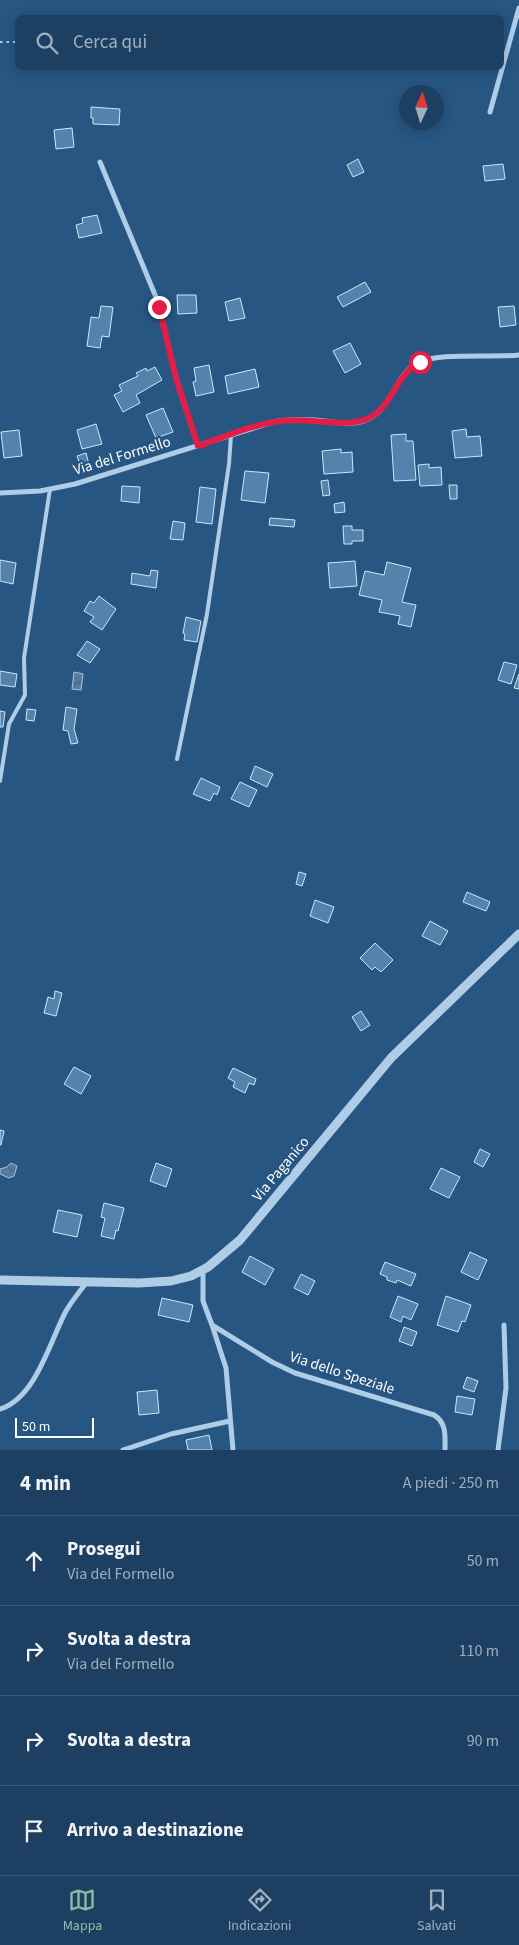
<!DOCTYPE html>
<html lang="it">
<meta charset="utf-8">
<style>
body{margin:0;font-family:"Source Sans 3",sans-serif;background:#2a4b6b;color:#f1f3f6}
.compass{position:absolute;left:399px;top:85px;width:45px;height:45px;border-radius:50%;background:#1d4062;box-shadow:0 2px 12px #0003;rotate:4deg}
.scale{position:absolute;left:15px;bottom:12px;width:79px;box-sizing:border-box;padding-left:5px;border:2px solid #fff;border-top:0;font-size:14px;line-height:18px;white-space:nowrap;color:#fff;-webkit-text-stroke:4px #275682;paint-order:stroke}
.stop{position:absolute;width:15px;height:15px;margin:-11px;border:4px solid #e11d48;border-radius:50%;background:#fff}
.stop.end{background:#e11d48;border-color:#fff;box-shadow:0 1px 5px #0008}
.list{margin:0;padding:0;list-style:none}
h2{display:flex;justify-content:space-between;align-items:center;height:65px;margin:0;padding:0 20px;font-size:21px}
h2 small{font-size:16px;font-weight:400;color:#a0afbe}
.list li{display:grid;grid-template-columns:32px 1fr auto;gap:15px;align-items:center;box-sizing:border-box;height:90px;padding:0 20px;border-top:1px solid #3b5977}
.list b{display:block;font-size:19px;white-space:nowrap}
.list p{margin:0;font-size:16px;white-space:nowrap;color:#a0afbe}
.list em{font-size:16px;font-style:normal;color:#a0afbe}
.icon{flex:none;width:28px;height:28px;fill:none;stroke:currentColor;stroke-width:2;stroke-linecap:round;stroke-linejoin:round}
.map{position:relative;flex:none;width:519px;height:1450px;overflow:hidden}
.search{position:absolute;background:#1d4062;box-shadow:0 2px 12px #0003;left:15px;right:15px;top:15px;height:55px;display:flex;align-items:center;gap:12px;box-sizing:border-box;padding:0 18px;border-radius:8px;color:#a0afbe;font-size:19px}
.sheet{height:425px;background:#1d4062}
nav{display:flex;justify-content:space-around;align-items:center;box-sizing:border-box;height:70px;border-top:1px solid #3b5977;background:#1d4062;font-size:14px;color:#a0afbe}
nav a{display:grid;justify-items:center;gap:2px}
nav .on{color:#8abfa5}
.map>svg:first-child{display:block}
</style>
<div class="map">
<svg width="519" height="1450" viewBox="0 0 519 1450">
<defs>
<pattern id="water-waves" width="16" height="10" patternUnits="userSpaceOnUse" patternTransform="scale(1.25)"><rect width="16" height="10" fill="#597a99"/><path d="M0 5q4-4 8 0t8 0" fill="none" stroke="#526372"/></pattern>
</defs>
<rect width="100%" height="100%" fill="#275682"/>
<path fill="url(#water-waves)" stroke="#a4c8e7" d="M 74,672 L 83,674 L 81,690 L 72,689 Z
M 11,1163 L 17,1166 L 14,1176 L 9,1178 L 0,1174 L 0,1169 L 7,1167 Z"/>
<path fill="#5382ac" stroke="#d2e5f5" d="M 91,107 L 120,109 L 119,125 L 93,124 L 93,118 L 91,118 Z
M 72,128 L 74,147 L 56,149 L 54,130 Z
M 358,159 L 364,172 L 353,177 L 347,165 Z
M 503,164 L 505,179 L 485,181 L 483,166 Z
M 97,215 L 102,233 L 79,238 L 76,225 L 83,223 L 82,218 Z
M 365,282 L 371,292 L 343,307 L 337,297 Z
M 177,295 L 196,295 L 197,313 L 178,314 Z
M 240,298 L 245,318 L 229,321 L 225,302 Z
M 101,306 L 113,307 L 109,337 L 102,336 L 100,348 L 87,346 L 91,317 L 99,318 Z
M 514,306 L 516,325 L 500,327 L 498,307 Z
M 350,343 L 361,364 L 345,373 L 333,351 Z
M 209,365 L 214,392 L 196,396 L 193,382 L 196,381 L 194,368 Z
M 155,367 L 162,380 L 136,395 L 140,403 L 123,412 L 114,395 L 122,391 L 119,385 L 138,376 L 136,373 L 146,368 L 147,371 Z
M 255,369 L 259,387 L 228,394 L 225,376 Z
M 163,408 L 173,432 L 156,438 L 146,415 Z
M 96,424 L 102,444 L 82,449 L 77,430 Z
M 466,429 L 467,437 L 480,436 L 482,456 L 455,458 L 452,431 Z
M 19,430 L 22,456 L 4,458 L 1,432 Z
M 406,434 L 406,441 L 413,441 L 416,480 L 394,481 L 391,435 Z
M 341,449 L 341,453 L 352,452 L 353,472 L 324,474 L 322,451 Z
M 86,453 L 90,468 L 82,470 L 77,456 Z
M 429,464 L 429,468 L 441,467 L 442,485 L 420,486 L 418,465 Z
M 245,471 L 269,473 L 265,503 L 241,500 Z
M 328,480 L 330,495 L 323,496 L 321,481 Z
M 449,485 L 457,485 L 457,499 L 450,499 Z
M 122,486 L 140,487 L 139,503 L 121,501 Z
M 200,487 L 216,489 L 212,524 L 196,522 Z
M 344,502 L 345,512 L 335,513 L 334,504 Z
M 270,518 L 295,520 L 294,527 L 269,525 Z
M 173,521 L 185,523 L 183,540 L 170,539 Z
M 343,526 L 352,526 L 352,530 L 363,530 L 363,541 L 352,541 L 352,544 L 344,544 Z
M 0,560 L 16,563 L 13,584 L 0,581 Z
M 355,561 L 357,586 L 330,588 L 328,563 Z
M 387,562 L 411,568 L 402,602 L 416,605 L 411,627 L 398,624 L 400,616 L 379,612 L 382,600 L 359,595 L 365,571 L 384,575 Z
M 151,570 L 158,571 L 156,588 L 131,584 L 132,573 L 150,576 Z
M 99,596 L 116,609 L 102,630 L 90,622 L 94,617 L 84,611 L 90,601 L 94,603 Z
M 186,617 L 201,621 L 197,642 L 184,640 L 185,634 L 183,633 Z
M 87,641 L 100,649 L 90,663 L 77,655 Z
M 504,662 L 517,665 L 511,684 L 498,680 Z
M 0,671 L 17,674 L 15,687 L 0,685 Z
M 519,674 L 519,689 L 514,688 Z
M 66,707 L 77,709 L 74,729 L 78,743 L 71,744 L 68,731 L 63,730 Z
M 27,709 L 36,710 L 34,721 L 26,720 Z
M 0,711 L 5,712 L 3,727 L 0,727 Z
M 255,766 L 273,774 L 267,787 L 250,779 Z
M 201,778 L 220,787 L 217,795 L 214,793 L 210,801 L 193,794 Z
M 240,782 L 257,790 L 249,807 L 231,799 Z
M 299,872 L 306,874 L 302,886 L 296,884 Z
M 467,892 L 490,902 L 486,911 L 463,902 Z
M 315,900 L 334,907 L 328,923 L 310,916 Z
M 430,921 L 448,931 L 440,945 L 422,936 Z
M 375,943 L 393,960 L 381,972 L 375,967 L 372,970 L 360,958 Z
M 55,991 L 62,993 L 56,1016 L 44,1013 L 48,997 L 54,999 Z
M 361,1011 L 370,1025 L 361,1031 L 352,1017 Z
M 74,1067 L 91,1076 L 81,1094 L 64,1084 Z
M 233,1068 L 256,1079 L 254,1085 L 249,1083 L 245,1093 L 233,1087 L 235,1082 L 228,1078 Z
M 0,1130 L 4,1131 L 1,1145 L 0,1145 Z
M 480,1149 L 490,1154 L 483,1167 L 474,1162 Z
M 156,1163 L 172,1169 L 166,1187 L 150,1181 Z
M 441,1168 L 460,1177 L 449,1198 L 430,1189 Z
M 104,1203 L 124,1208 L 118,1231 L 116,1230 L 114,1239 L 101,1236 L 105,1218 L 101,1217 Z
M 58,1210 L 82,1215 L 77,1237 L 53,1232 Z
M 470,1252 L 487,1260 L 478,1280 L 461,1272 Z
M 250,1256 L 274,1269 L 265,1285 L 242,1272 Z
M 385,1262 L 416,1274 L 411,1286 L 397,1280 L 396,1283 L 387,1280 L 387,1277 L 380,1274 Z
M 301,1274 L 315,1281 L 308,1295 L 294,1288 Z
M 398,1296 L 418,1304 L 411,1320 L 403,1316 L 401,1322 L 390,1317 Z
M 446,1296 L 471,1305 L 465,1322 L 462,1321 L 458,1332 L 437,1325 Z
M 162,1298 L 193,1305 L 189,1322 L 158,1315 Z
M 404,1327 L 417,1332 L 412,1346 L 399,1341 Z
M 467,1377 L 478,1381 L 474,1392 L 463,1388 Z
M 157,1390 L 159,1413 L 139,1415 L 137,1392 Z
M 457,1396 L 475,1399 L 472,1415 L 455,1412 Z
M 209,1435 L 212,1450 L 188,1450 L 186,1440 Z"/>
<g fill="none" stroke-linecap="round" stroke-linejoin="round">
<path stroke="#afcde6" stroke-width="2" stroke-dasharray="2.5 4" stroke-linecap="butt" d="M 0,42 L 18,42"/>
<path stroke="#afcde6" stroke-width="4" d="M 177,759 L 207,614 L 229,464 L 231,435
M 0,781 L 9,724 L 25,695 L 24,658 L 50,489"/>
<path stroke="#afcde6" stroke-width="5" d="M 490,112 L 519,8
M 100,162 L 158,302 L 176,378 L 198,446
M 0,493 L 40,491 L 75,484 L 273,422 C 286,419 301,419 315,420 C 331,421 347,426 364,421 C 391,412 394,376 417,363 C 436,352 494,358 519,355
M 203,1270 L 203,1301 L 212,1325 L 272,1362 L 295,1373 L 434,1415 C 447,1423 445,1436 445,1450
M 212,1325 L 226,1368 L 233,1450
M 0,1409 C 36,1398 50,1341 66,1311 C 72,1301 79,1292 87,1282
M 123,1450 L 171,1434 L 230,1421
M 498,1450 L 506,1388 L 504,1325"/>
<path stroke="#afcde6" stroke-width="9" d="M 0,1280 L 139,1283 L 171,1281 L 191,1276 L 208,1267 L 240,1240 L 391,1058 L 519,934"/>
</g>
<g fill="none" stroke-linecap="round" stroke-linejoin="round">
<path stroke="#e11d48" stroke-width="6" d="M 159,307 L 176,378 L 198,446 C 225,437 253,424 282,421 C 308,417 348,429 369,418 C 392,407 396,374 420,362"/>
</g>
<g text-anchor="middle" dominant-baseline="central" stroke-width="4.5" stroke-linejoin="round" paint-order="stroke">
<g font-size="15" fill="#fff" stroke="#275682">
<text transform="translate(122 456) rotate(-17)">Via del Formello</text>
<text transform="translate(281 1169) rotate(-50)">Via Paganico</text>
<text transform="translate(342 1373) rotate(18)">Via dello Speziale</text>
</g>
</g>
</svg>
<svg class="compass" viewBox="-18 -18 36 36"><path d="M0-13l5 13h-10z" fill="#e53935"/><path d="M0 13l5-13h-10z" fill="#a0afbe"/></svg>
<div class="scale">50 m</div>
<div class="stop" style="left:420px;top:362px"></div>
<div class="stop end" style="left:159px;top:307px"></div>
<div class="search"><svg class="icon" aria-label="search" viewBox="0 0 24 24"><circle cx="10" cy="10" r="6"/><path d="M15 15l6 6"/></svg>Cerca qui</div>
</div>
<section class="sheet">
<h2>4 min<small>A piedi · 250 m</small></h2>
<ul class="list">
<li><svg class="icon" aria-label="ahead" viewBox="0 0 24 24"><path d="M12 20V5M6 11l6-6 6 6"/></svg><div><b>Prosegui</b><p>Via del Formello</p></div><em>50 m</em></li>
<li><svg class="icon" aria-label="right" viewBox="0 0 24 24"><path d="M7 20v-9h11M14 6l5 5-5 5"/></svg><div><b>Svolta a destra</b><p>Via del Formello</p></div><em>110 m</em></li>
<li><svg class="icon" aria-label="right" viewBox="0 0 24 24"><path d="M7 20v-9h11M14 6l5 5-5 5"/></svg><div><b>Svolta a destra</b></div><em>90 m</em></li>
<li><svg class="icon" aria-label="arrive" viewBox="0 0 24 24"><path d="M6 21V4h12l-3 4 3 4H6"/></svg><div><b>Arrivo a destinazione</b></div></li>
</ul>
</section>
<nav>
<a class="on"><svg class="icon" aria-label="map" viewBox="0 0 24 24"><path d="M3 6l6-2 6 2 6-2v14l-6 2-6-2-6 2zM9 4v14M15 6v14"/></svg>Mappa</a>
<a><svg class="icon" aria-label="directions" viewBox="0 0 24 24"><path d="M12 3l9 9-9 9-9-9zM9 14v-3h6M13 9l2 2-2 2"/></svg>Indicazioni</a>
<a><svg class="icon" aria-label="saved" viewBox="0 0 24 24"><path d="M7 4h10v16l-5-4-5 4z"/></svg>Salvati</a>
</nav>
